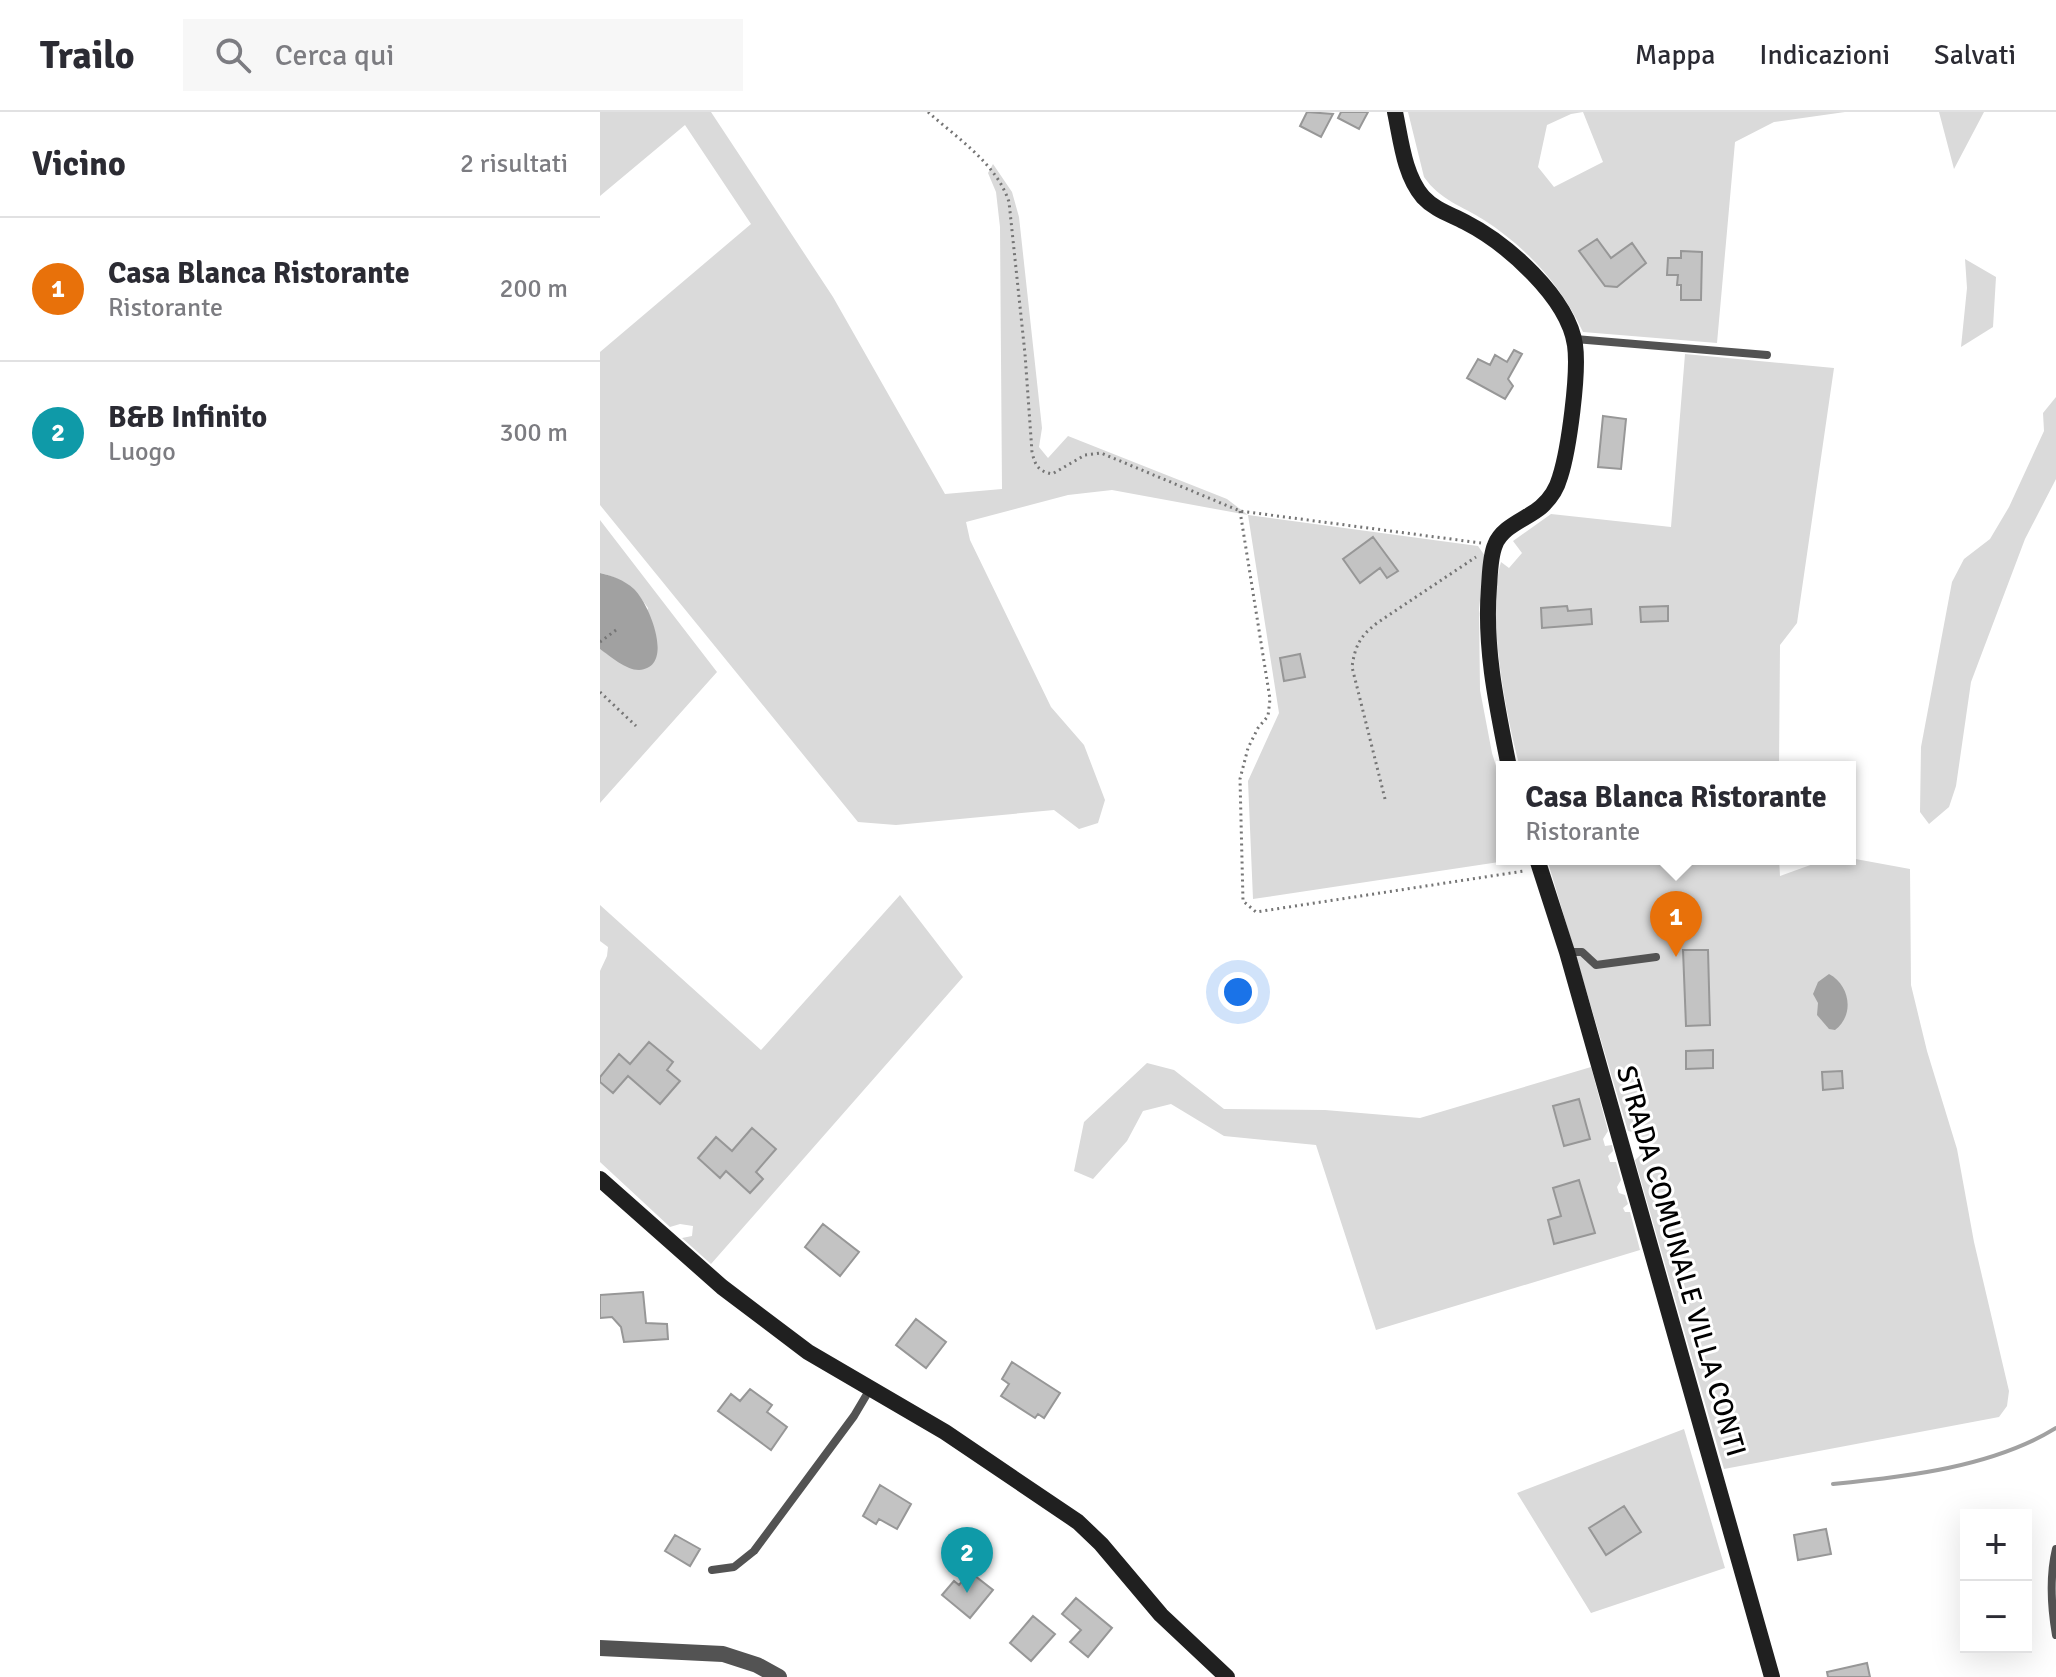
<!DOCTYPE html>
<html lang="it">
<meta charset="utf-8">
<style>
body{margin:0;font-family:Signika,sans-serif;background:#f7f7f7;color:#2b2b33}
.controls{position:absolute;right:24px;bottom:24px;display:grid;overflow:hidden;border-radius:0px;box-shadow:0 8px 32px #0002}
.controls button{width:72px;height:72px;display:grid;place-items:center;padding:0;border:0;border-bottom:2px solid #e1e1e2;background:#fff;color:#2b2b33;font:40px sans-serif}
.you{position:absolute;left:638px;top:880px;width:28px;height:28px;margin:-20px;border:6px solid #fff;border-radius:50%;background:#1a73e8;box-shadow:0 0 0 12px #1a73e833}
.badge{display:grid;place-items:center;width:52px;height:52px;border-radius:50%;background:#111827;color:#fff;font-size:26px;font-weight:700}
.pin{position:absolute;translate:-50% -66px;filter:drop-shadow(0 2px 4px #0008)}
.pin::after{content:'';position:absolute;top:42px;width:28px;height:24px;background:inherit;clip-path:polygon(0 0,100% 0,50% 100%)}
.popup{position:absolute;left:896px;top:649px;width:360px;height:104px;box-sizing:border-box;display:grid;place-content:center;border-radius:0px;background:#fff;filter:drop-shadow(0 2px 6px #0005);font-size:26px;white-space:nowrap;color:#7c7c81}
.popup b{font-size:30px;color:#2b2b33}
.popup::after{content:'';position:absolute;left:50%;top:100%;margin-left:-16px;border:16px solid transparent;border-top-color:#fff}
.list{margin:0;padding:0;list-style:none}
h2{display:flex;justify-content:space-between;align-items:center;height:104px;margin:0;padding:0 32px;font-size:34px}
h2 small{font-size:26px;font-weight:400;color:#7c7c81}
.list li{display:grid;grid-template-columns:52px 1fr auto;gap:24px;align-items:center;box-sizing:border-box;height:144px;padding:0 32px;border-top:2px solid #e1e1e2}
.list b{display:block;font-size:30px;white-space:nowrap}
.list p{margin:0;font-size:26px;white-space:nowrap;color:#7c7c81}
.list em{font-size:26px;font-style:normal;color:#7c7c81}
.icon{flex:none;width:44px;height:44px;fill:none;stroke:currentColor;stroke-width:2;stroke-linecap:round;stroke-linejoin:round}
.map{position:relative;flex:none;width:1456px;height:1565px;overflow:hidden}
header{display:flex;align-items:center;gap:48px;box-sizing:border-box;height:112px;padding:0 40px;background:#fff;border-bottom:2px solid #e1e1e2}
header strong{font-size:38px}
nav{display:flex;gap:44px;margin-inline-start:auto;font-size:28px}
.search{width:560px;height:72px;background:#f7f7f7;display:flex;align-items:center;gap:20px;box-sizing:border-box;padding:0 28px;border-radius:0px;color:#7c7c81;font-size:30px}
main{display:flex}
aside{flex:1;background:#fff}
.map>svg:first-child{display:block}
</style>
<header>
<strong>Trailo</strong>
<div class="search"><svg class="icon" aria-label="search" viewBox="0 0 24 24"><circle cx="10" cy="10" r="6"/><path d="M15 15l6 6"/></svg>Cerca qui</div>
<nav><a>Mappa</a><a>Indicazioni</a><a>Salvati</a></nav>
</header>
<main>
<aside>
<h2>Vicino<small>2 risultati</small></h2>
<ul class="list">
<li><span class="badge" style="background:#e8710a">1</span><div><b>Casa Blanca Ristorante</b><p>Ristorante</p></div><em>200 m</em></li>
<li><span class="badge" style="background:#0f9aa8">2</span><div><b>B&amp;B Infinito</b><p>Luogo</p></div><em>300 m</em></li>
</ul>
</aside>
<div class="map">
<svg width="1456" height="1565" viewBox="0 0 1456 1565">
<rect width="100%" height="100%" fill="#fff"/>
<path fill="#dadada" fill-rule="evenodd" d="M 0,0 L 111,0 L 233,185 L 345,382 L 402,377 L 400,115 L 396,80 L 388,61 L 393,52 L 412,80 L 419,105 L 442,316 L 439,335 L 448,346 L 468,324 L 627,387 L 648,403 L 878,434 L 885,444 L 879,497 L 880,578 L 892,641 L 902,673 L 902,747 L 919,747 L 653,787 L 648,669 L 679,601 L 648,403 L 512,378 L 468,383 L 366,410 L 370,428 L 451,595 L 484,633 L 505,688 L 498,711 L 479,717 L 454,698 L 296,713 L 258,710 L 0,393 L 0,240 L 151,112 L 85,13 L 0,84 ZM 773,425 L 797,458 L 787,466 L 780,456 L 760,470 Z
M 808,0 L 1245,0 L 1174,10 L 1135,30 L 1117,231 L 983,220 C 961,173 927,136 884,108 C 862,94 840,88 824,65 ZM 983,0 L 1003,50 L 954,75 L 938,55 L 947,13 L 971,2 ZM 997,127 L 1011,146 L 1017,175 L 1005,174 L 979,139 ZM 1082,139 L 1102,140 L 1101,188 L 1081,187 L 1078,163 L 1068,162 L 1068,146 L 1081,146 Z
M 1339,0 L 1384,0 L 1354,57 Z
M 1365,147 L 1396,165 L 1393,215 L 1361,235 L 1367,176 Z
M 1085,242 L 1234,256 L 1197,511 L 1180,533 L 1179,655 L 920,655 C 906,605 886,499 901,450 L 909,456 L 922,441 L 913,429 L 951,402 L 1071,415 Z
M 1456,285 L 1456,367 L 1425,427 L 1371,570 L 1356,674 L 1349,695 L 1329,712 L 1320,700 L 1321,635 L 1352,470 L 1364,447 L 1390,427 L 1409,395 L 1444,319 L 1443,301 Z
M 0,408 L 117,560 L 0,691 L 0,537 L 30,556 L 48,496 C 35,477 23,466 0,461 Z
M 1250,746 L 1310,757 L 1311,873 L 1327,939 L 1357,1037 L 1374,1130 L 1409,1279 L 1407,1294 L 1399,1305 L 1124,1357 L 1035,1048 L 1045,1039 L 1040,1022 L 1028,1019 L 947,747 L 1179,747 L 1180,764 L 1227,747 Z
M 300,783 L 363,865 L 111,1152 L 82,1126 L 92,1124 L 93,1114 L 80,1112 L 70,1115 L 0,1050 L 0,970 L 13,981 L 28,964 L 60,992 L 80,969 L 67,958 L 73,950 L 49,930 L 30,952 L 19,943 L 0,965 L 0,859 L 7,844 L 8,835 L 0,829 L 0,793 L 161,938 Z
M 547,951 L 574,958 L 624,997 L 725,998 L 820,1006 L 991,955 L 1008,1019 L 1003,1027 L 1005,1034 L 1012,1033 L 1013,1039 L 1008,1044 L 1010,1050 L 1016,1050 L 1021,1068 L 1017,1075 L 1019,1081 L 1025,1083 L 1028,1092 L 1023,1096 L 1025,1100 L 1030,1100 L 1040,1138 L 776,1218 L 716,1033 L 624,1024 L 571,992 L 543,999 L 527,1029 L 493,1067 L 474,1059 L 484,1010 ZM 979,1068 L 994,1121 L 955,1132 L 948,1108 L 961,1104 L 953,1076 Z
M 1084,1317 L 1125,1456 L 991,1501 L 917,1381 ZM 1024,1394 L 1041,1420 L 1006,1443 L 989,1416 Z"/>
<path fill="#a1a1a1" d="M 0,461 C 13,464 24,468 34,477 C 49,491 76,556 39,558 C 26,558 10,544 0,537 Z
M 1229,862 C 1250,873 1255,903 1235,918 L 1229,917 L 1217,903 L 1218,891 L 1213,882 L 1218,870 Z"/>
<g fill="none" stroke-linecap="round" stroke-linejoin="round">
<path stroke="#a1a1a1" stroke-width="4" d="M 1233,1372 C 1305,1365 1393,1355 1456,1316"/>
</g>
<path fill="#c3c3c3" stroke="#979797" stroke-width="2" d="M 707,0 L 733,2 L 721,25 L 700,14 Z
M 741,0 L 768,0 L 759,17 L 738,6 Z
M 997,127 L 1011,146 L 1032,131 L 1046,151 L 1017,175 L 1005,174 L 979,139 Z
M 1081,139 L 1102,140 L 1101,188 L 1081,188 L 1081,173 L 1077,173 L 1078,163 L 1067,163 L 1068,146 L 1081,146 Z
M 914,238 L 922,242 L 908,267 L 913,274 L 905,287 L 867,266 L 878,247 L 890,253 L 895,243 L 907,250 Z
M 1003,304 L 1026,307 L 1021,357 L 998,355 Z
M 773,425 L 798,459 L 787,466 L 780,456 L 760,471 L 743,447 Z
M 967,494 L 968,499 L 991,497 L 992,512 L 942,516 L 941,496 Z
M 1068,494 L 1068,509 L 1041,510 L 1040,495 Z
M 700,542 L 705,565 L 684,569 L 680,546 Z
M 1083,838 L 1108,838 L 1110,913 L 1086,914 Z
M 49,930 L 73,950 L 67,958 L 80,969 L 60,992 L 28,964 L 13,981 L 0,970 L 0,965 L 19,942 L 30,952 Z
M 1113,938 L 1113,956 L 1086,957 L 1086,939 Z
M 1242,959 L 1243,976 L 1223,978 L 1222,960 Z
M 979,987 L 990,1027 L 964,1034 L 953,994 Z
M 152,1016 L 176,1037 L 156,1060 L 163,1067 L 150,1081 L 126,1059 L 120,1066 L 98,1046 L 116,1025 L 132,1039 Z
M 979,1068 L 995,1121 L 954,1132 L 948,1108 L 961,1104 L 953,1076 Z
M 223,1112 L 259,1140 L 240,1164 L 205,1135 Z
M 43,1180 L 46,1211 L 67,1212 L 68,1227 L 24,1230 L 21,1215 L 12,1205 L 0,1206 L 0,1183 Z
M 316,1207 L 346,1230 L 326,1256 L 296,1233 Z
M 412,1250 L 460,1281 L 444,1306 L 438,1302 L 435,1306 L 401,1284 L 409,1272 L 402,1267 Z
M 150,1277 L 172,1293 L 167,1300 L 187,1315 L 171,1338 L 118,1299 L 131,1282 L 140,1289 Z
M 280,1373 L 311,1392 L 297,1417 L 279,1407 L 276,1412 L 263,1404 Z
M 1024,1394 L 1041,1420 L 1006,1443 L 989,1416 Z
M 1226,1417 L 1231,1442 L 1198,1448 L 1194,1423 Z
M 75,1423 L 100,1437 L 90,1454 L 65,1439 Z
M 370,1460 L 393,1478 L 370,1506 L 342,1483 L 354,1469 L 359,1473 Z
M 476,1486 L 512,1516 L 488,1545 L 470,1530 L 481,1518 L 462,1502 Z
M 433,1504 L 455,1522 L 431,1549 L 410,1531 Z
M 1267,1551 L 1270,1565 L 1228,1565 L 1227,1560 Z"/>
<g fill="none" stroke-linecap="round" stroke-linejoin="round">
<path stroke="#757575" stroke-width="3" stroke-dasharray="2 4" stroke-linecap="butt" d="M 328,0 C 357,26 397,52 409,90 L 425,242 L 432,340 C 435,353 438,359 452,362 L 485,343 L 501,341 L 640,399 L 881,431
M 640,399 L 670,587 L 668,604 L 658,616 L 648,636 L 640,667 L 643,789 L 656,800 L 924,759
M 0,530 L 16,518
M 0,580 L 36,614
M 785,687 L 752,555 C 755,534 760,524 777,511 L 876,445"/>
<path stroke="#535353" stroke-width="8" d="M 975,227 L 1167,243
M 968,840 L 982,840 L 996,853 L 1056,845
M 1456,1437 C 1449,1466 1451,1494 1456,1523
M 112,1458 L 134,1455 L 154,1439 L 254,1304 L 270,1277"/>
<path stroke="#535353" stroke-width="16" d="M 0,1536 L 123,1542 L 157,1553 L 179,1565"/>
<path stroke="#202020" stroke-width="16" d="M 795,0 C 801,28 804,63 823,85 C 835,98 850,102 865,110 C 906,131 968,185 975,233 C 979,261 969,337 960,365 C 957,376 950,387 941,395 C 927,407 902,414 895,433 C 890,445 890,462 889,475 C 884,536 897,595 909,655
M 937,747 L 967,840 L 1172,1565
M 0,1067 L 122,1175 L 208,1240 L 345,1320 L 478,1410 L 501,1432 L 561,1503 L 627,1565"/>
</g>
<g text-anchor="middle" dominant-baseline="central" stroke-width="6" stroke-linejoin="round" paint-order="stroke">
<g font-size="28" fill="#000" stroke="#fff">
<text transform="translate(1081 1149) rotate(74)">STRADA COMUNALE VILLA CONTI</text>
</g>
</g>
</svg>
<div class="controls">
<button>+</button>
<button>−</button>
</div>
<div class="you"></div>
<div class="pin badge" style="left:1076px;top:845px;background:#e8710a">1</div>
<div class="popup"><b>Casa Blanca Ristorante</b>Ristorante</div>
<div class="pin badge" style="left:367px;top:1481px;background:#0f9aa8">2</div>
</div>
</main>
